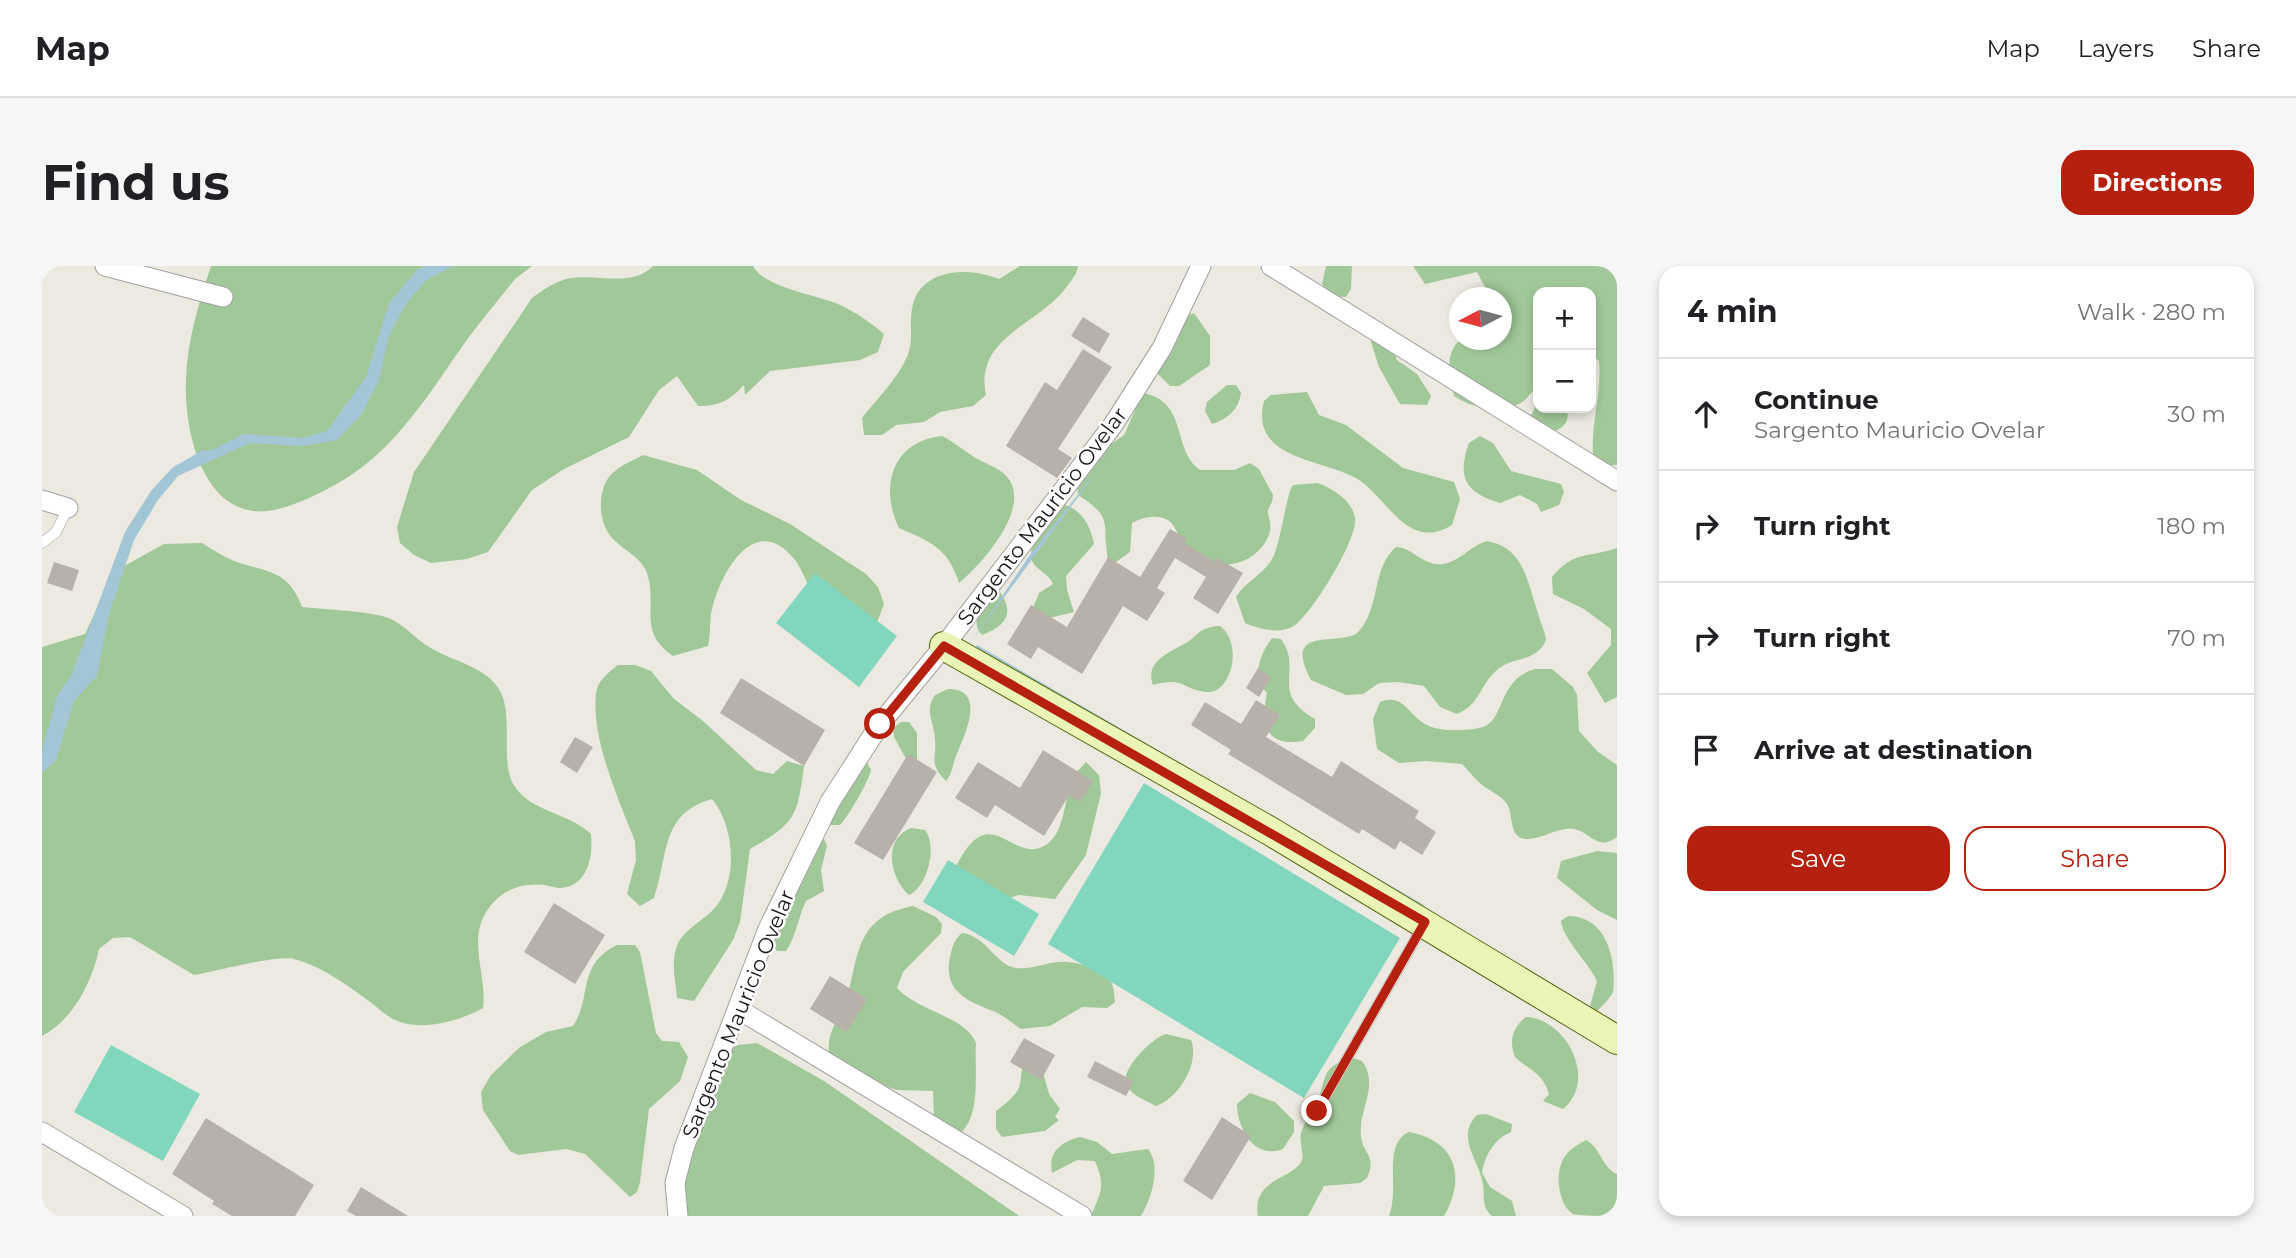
<!DOCTYPE html>
<meta charset="utf-8">
<style>
body{margin:0;font-family:Montserrat,sans-serif;background:#f6f6f6;color:#202124}
.controls{position:absolute;right:21px;top:21px;display:grid;overflow:hidden;border-radius:14px;box-shadow:0 4px 10px #0003}
.controls button{width:63px;height:63px;display:grid;place-items:center;padding:0;border:0;border-bottom:2px solid #e0e0e0;background:#fff;color:#202124;font:35px sans-serif}
.compass{position:absolute;left:1407px;top:21px;width:63px;height:63px;border-radius:50%;background:#fff;box-shadow:0 4px 10px #0003;rotate:264deg}
.stop{position:absolute;width:21px;height:21px;margin:-16px;border:5px solid #b6200e;border-radius:50%;background:#fff}
.stop.end{background:#b6200e;border-color:#fff;box-shadow:0 2px 7px #0008}
.list{margin:0;padding:0;list-style:none}
h2{display:flex;justify-content:space-between;align-items:center;height:91px;margin:0;padding:0 28px;font-size:30px}
h2 small{font-size:23px;font-weight:400;color:#757577}
.list li{display:grid;grid-template-columns:46px 1fr auto;gap:21px;align-items:center;box-sizing:border-box;height:112px;padding:0 28px;border-top:2px solid #e0e0e0}
.list b{display:block;font-size:26px;white-space:nowrap}
.list p{margin:0;font-size:23px;white-space:nowrap;color:#757577}
.list em{font-size:23px;font-style:normal;color:#757577}
.actions{display:flex;gap:14px;padding:21px 28px}
.actions a{flex:1;padding:16px 0;border:2px solid #b6200e;border-radius:21px;text-align:center;font-size:24px;color:#b6200e}
.actions .main{background:#b6200e;color:#fff}
.icon{flex:none;width:38px;height:38px;fill:none;stroke:currentColor;stroke-width:2;stroke-linecap:round;stroke-linejoin:round}
.map{position:relative;flex:none;width:1575px;height:950px;overflow:hidden;border-radius:21px}
header{display:flex;align-items:center;gap:42px;box-sizing:border-box;height:98px;padding:0 35px;background:#fff;border-bottom:2px solid #e0e0e0}
header strong{font-size:33px}
nav{display:flex;gap:38px;margin-inline-start:auto;font-size:24px}
.intro{display:flex;align-items:center;justify-content:space-between;box-sizing:border-box;height:168px;padding:0 42px}
h1{margin:0;font-size:49px}
.button{padding:18px 32px;border-radius:21px;background:#b6200e;color:#fff;font-size:24px;font-weight:700}
main{display:flex;gap:42px;padding:0 42px}
aside{flex:1;background:#fff;border-radius:21px;box-shadow:0 4px 10px #0003}
.map>svg:first-child{display:block}
</style>
<header>
<strong>Map</strong>
<nav><a>Map</a><a>Layers</a><a>Share</a></nav>
</header>
<div class="intro"><h1>Find us</h1><a class="button">Directions</a></div>
<main>
<div class="map">
<svg width="1575" height="950" viewBox="0 0 1575 950">
<rect width="100%" height="100%" fill="#ebe9e0"/>
<path fill="#a1c898" d="M 169,0 L 490,0 L 473,13 C 458,32 442,51 427,71 C 393,118 365,167 319,202 C 295,220 242,249 212,245 C 157,239 142,158 144,114 C 145,74 157,37 169,0 Z
M 611,0 L 711,0 C 721,21 774,29 796,38 C 813,46 828,56 842,68 L 836,86 L 818,94 L 728,105 L 703,129 L 702,119 C 687,135 677,140 656,140 L 635,110 L 617,124 L 587,171 L 522,203 L 490,224 L 446,286 L 425,293 L 389,297 L 372,289 L 358,277 L 355,261 L 372,206 L 490,32 C 501,24 511,17 524,13 C 552,6 589,23 611,0 Z
M 978,0 L 1036,0 C 1035,9 1028,16 1023,23 C 994,60 932,72 944,129 L 931,140 L 898,146 L 882,156 L 854,159 L 840,169 L 822,169 L 820,152 C 835,133 855,113 865,91 C 872,75 867,60 870,43 C 876,2 927,0 957,13 Z
M 1284,0 L 1310,0 L 1309,23 L 1304,31 L 1290,30 L 1280,18 Z
M 1371,0 L 1575,0 L 1575,199 L 1565,199 L 1551,188 C 1549,156 1560,127 1557,95 L 1549,88 L 1549,26 L 1496,26 L 1496,122 C 1488,125 1486,133 1479,137 C 1458,148 1430,142 1412,130 C 1409,110 1401,89 1418,74 L 1460,74 L 1460,32 L 1442,31 L 1443,21 L 1435,6 L 1383,18 Z
M 1152,47 L 1168,70 L 1168,99 L 1137,120 L 1128,120 L 1115,107 L 1144,50 Z
M 1333,69 L 1348,75 L 1355,94 L 1375,108 L 1389,130 L 1385,139 L 1358,138 L 1337,101 L 1329,76 Z
M 1185,119 L 1194,119 L 1199,127 C 1197,143 1186,153 1170,158 L 1163,145 L 1165,136 Z
M 1265,126 L 1277,149 L 1304,159 L 1361,202 L 1412,216 L 1418,233 L 1410,259 C 1365,287 1345,230 1314,212 C 1280,193 1207,193 1222,135 L 1229,129 Z
M 1101,127 C 1147,136 1129,183 1158,204 L 1192,204 L 1208,197 L 1217,203 L 1231,229 C 1231,236 1228,239 1226,244 C 1225,250 1231,258 1227,269 C 1212,304 1167,308 1143,281 C 1137,273 1134,259 1126,254 C 1114,248 1101,251 1090,257 L 1088,286 L 1074,296 L 1066,293 C 1059,255 1073,253 1036,229 L 1035,220 L 1061,184 L 1082,169 Z
M 1496,135 L 1496,142 L 1525,142 C 1528,157 1522,162 1508,167 L 1488,152 Z
M 900,170 C 912,176 921,184 932,191 C 941,197 953,200 961,207 C 996,236 940,298 917,317 C 907,283 888,275 857,262 C 837,221 850,175 900,170 Z
M 1438,170 L 1451,177 L 1469,205 L 1519,218 L 1522,226 L 1517,239 L 1499,246 L 1495,238 L 1478,229 L 1458,237 C 1425,227 1414,213 1427,177 Z
M 601,189 L 655,204 L 699,234 L 748,258 L 824,308 L 836,321 L 842,338 L 830,370 C 815,361 796,354 783,344 C 770,334 763,307 753,294 C 714,244 679,305 670,343 C 667,355 669,368 666,380 L 631,390 C 595,365 616,342 605,307 C 599,291 583,285 571,273 C 555,257 554,219 573,205 C 581,198 592,194 601,189 Z
M 1276,217 C 1291,223 1310,234 1313,252 C 1317,271 1268,352 1250,361 C 1237,368 1216,363 1203,357 L 1194,331 C 1204,314 1225,307 1232,289 C 1239,273 1245,226 1251,219 Z
M 1022,239 C 1040,243 1049,261 1052,278 L 1024,310 L 1025,324 L 1032,346 L 1003,353 L 990,344 L 997,327 L 1011,318 C 1007,307 993,304 990,294 C 984,278 1010,245 1022,239 Z
M 1445,275 C 1483,282 1485,316 1496,347 C 1498,357 1503,364 1504,374 C 1494,397 1471,390 1455,404 C 1438,418 1438,439 1415,448 L 1398,441 L 1382,420 L 1356,416 L 1337,417 L 1321,428 L 1304,429 L 1269,414 C 1238,356 1302,383 1317,365 C 1339,340 1329,303 1354,281 C 1369,282 1376,293 1389,297 C 1412,304 1426,280 1445,275 Z
M 160,277 C 170,283 180,290 190,294 C 222,307 245,301 260,341 C 286,344 314,344 340,350 C 358,354 369,369 384,379 C 408,396 451,400 461,432 C 470,459 458,499 473,521 C 490,546 527,547 549,568 C 551,590 547,619 519,622 C 514,622 508,620 503,619 C 475,616 453,627 441,652 C 428,679 445,712 441,742 C 418,755 378,766 353,754 C 344,750 335,741 327,735 C 305,719 279,700 252,693 C 233,689 175,705 152,709 L 88,671 L 71,672 L 57,683 C 50,716 31,754 0,770 L 0,381 L 43,368 L 70,310 L 84,299 L 122,278 Z
M 1575,282 L 1575,431 L 1563,437 L 1545,407 L 1569,379 L 1569,363 L 1542,343 L 1511,328 L 1510,311 C 1532,284 1547,292 1575,282 Z
M 955,322 C 973,345 967,359 940,369 C 925,354 945,336 955,322 Z
M 1178,360 C 1202,378 1189,428 1165,426 C 1140,424 1143,410 1111,419 C 1103,397 1124,388 1140,379 C 1157,371 1155,361 1178,360 Z
M 1230,372 L 1239,373 C 1262,405 1226,426 1273,453 L 1273,462 L 1261,475 C 1222,481 1219,457 1225,427 C 1209,410 1218,388 1230,372 Z
M 576,399 L 593,399 L 609,405 L 632,433 L 661,455 L 714,504 L 731,508 L 745,495 L 762,500 C 755,551 754,557 708,583 L 698,656 L 691,674 L 652,735 L 635,732 C 634,717 629,699 634,683 C 638,666 659,656 671,644 C 697,617 693,560 670,533 C 618,548 627,588 612,632 L 598,640 L 585,628 L 594,594 L 593,575 C 577,535 549,472 554,428 C 555,415 566,407 576,399 Z
M 1493,403 L 1510,403 L 1531,421 L 1535,429 L 1537,465 L 1556,486 L 1575,499 L 1575,571 C 1555,586 1549,566 1532,563 C 1517,560 1500,574 1484,573 C 1466,572 1472,549 1465,538 C 1459,529 1447,525 1439,518 C 1432,512 1426,504 1420,498 L 1384,495 L 1357,497 L 1335,483 L 1331,453 L 1338,436 C 1361,427 1366,448 1383,458 C 1396,466 1422,465 1437,462 C 1465,457 1453,414 1493,403 Z
M 906,423 C 944,423 924,466 916,485 C 911,495 911,507 904,515 C 886,497 895,493 893,473 C 892,455 882,446 893,429 Z
M 859,456 L 867,456 L 875,467 L 875,495 L 863,491 L 852,471 L 851,462 Z
M 822,491 L 829,504 C 827,515 806,551 798,559 L 788,559 C 785,518 784,511 822,491 Z
M 1044,496 L 1057,509 L 1059,527 L 1044,589 L 1013,633 L 977,629 L 945,639 L 914,601 C 948,531 969,598 1002,580 C 1025,568 1021,529 1033,508 C 1036,504 1041,500 1044,496 Z
M 869,562 L 883,564 C 896,580 885,622 867,629 C 848,613 840,573 869,562 Z
M 778,563 L 785,580 L 779,604 L 782,625 L 764,635 C 756,652 755,668 744,685 L 735,685 L 727,674 Z
M 1555,585 L 1575,587 L 1575,654 L 1555,644 L 1515,612 L 1519,595 Z
M 871,640 L 894,651 L 900,658 L 899,667 L 861,706 L 855,722 C 877,746 923,750 934,777 C 932,801 940,850 918,867 L 892,852 L 891,825 L 855,824 L 829,815 L 787,787 C 784,763 802,747 807,725 C 817,682 818,650 871,640 Z
M 1526,650 C 1564,650 1575,692 1571,726 C 1567,734 1559,741 1553,747 L 1548,740 L 1555,715 C 1545,694 1522,675 1519,655 Z
M 920,667 C 945,670 954,700 974,702 C 988,704 1003,697 1017,696 C 1031,694 1060,703 1068,714 C 1072,720 1072,729 1073,736 L 1065,742 L 1040,741 L 1008,760 L 979,763 C 970,757 961,749 951,745 C 926,735 901,726 908,691 C 910,682 912,673 920,667 Z
M 575,679 L 593,679 L 598,686 L 614,767 L 620,775 L 637,776 L 646,791 L 638,815 L 607,843 L 598,916 L 595,926 L 588,931 L 543,888 L 524,883 L 476,889 L 468,885 L 441,844 L 439,826 L 449,809 L 478,781 L 504,766 L 531,760 C 551,730 534,699 575,679 Z
M 1484,751 C 1525,753 1556,814 1521,843 L 1501,835 L 1507,828 C 1501,807 1487,804 1473,791 C 1467,775 1470,762 1484,751 Z
M 1124,768 L 1149,774 C 1158,797 1137,832 1114,840 C 1104,834 1087,829 1084,817 C 1079,803 1111,771 1124,768 Z
M 715,777 L 782,815 L 977,950 L 642,950 L 638,899 L 681,786 L 696,779 Z
M 1311,792 L 1320,795 C 1338,819 1316,844 1319,870 C 1321,889 1335,889 1325,912 L 1318,917 L 1282,920 L 1266,950 L 1216,950 C 1209,912 1253,913 1260,894 C 1262,886 1257,876 1259,867 C 1262,857 1269,847 1274,838 C 1286,812 1277,800 1311,792 Z
M 984,796 L 1000,803 L 1007,828 L 1018,843 L 1013,851 L 1017,854 L 1003,865 L 960,871 L 954,863 L 954,845 C 962,839 976,829 978,818 C 980,809 978,804 984,796 Z
M 1208,827 L 1233,836 L 1252,855 L 1252,866 L 1241,883 C 1212,894 1195,862 1195,838 Z
M 1444,848 L 1470,858 L 1469,866 C 1452,873 1443,889 1440,907 L 1448,921 L 1470,935 L 1474,950 L 1450,950 C 1439,940 1443,932 1441,918 C 1437,893 1413,872 1435,849 Z
M 1367,866 C 1415,875 1424,912 1402,950 L 1347,950 C 1358,921 1340,878 1367,866 Z
M 1038,871 L 1055,876 L 1070,888 L 1106,883 C 1120,900 1109,933 1099,950 L 1049,950 C 1059,925 1064,921 1053,895 L 1035,894 L 1010,907 C 1006,885 1019,876 1038,871 Z
M 1544,874 C 1559,882 1560,902 1575,908 L 1575,950 C 1563,950 1541,950 1531,948 C 1517,939 1513,911 1520,896 C 1524,885 1535,879 1544,874 Z"/>
<path fill="#83d6be" d="M 773,307 L 855,370 L 817,421 L 734,357 Z
M 1102,517 L 1358,672 L 1262,832 L 1006,678 Z
M 906,594 L 997,648 L 972,690 L 881,636 Z
M 69,779 L 158,828 L 121,895 L 32,846 Z"/>
<path fill="#a3c6d6" d="M 383,0 L 411,0 L 383,15 L 362,41 L 346,73 L 337,114 L 320,148 L 295,174 L 261,180 L 208,177 L 136,210 L 116,234 L 92,274 L 67,348 L 55,410 L 32,435 L 14,494 L 0,507 L 0,484 L 15,430 L 30,408 L 83,266 L 109,225 L 130,202 L 159,185 L 170,184 L 202,168 L 261,172 L 285,165 L 324,111 L 347,37 L 376,3 Z
M 1064,193 L 930,375 L 985,293 Z
M 935,379 L 1382,639 L 1381,641 L 934,381 Z"/>
<path fill="#b7b1aa" d="M 1041,51 L 1068,68 L 1057,87 L 1029,70 Z
M 1041,83 L 1070,101 L 1016,183 L 1030,192 L 1015,212 L 964,180 L 1003,116 L 1015,124 Z
M 1128,263 L 1145,273 L 1143,277 L 1173,296 L 1175,292 L 1201,307 L 1176,348 L 1151,332 L 1164,311 L 1133,292 L 1115,322 L 1123,327 L 1105,355 L 1081,340 L 1040,408 L 996,381 L 989,393 L 965,378 L 989,339 L 1025,361 L 1066,291 L 1098,311 Z
M 12,296 L 37,304 L 30,325 L 5,317 Z
M 1216,402 L 1229,411 L 1217,431 L 1204,422 Z
M 699,412 L 783,464 L 762,500 L 678,447 Z
M 1214,434 L 1238,449 L 1224,471 L 1290,511 L 1299,495 L 1377,545 L 1373,552 L 1394,566 L 1380,589 L 1358,575 L 1353,584 L 1320,563 L 1317,568 L 1186,488 L 1189,484 L 1149,459 L 1163,436 L 1199,458 Z
M 533,471 L 551,481 L 535,507 L 518,496 Z
M 1001,484 L 1051,515 L 1038,536 L 1027,529 L 1002,570 L 953,539 L 945,552 L 913,532 L 936,496 L 978,522 Z
M 866,488 L 895,506 L 841,594 L 812,577 Z
M 512,637 L 563,669 L 533,718 L 482,686 Z
M 788,710 L 825,733 L 805,766 L 768,743 Z
M 982,772 L 1013,789 L 999,814 L 968,796 Z
M 1053,795 L 1092,815 L 1084,830 L 1045,811 Z
M 1180,851 L 1209,870 L 1170,934 L 1141,915 Z
M 164,852 L 272,919 L 253,950 L 190,950 L 170,938 L 172,935 L 130,908 Z
M 319,921 L 366,950 L 314,950 L 305,945 Z"/>
<g fill="none" stroke-linecap="round" stroke-linejoin="round">
<g stroke="#a1a1a1" stroke-width="11">
<path id="lane" d="M 0,277 L 14,266 L 26,242
M 1275,845 L 1381,660"/>
</g>
<g stroke="#a1a1a1" stroke-width="21">
<path id="street" d="M 63,0 L 181,31
M 1229,0 L 1575,215
M 0,234 L 26,242
M 696,743 L 1040,950
M 0,866 L 141,950
M 636,950 L 633,917 L 642,882 L 726,663 L 788,536 L 838,458 L 902,380 L 1071,159 L 1120,82 L 1159,0"/>
</g>
<g stroke="#53670c" stroke-width="30">
<path id="secondary" d="M 902,380 L 1228,565 L 1575,774"/>
</g>
<use href="#lane" stroke="#fff" stroke-width="10"/>
<use href="#street" stroke="#fff" stroke-width="19"/>
<use href="#secondary" stroke="#eaf4b6" stroke-width="28"/>
</g>
<g fill="none" stroke-linecap="round" stroke-linejoin="round">
<path stroke="#b6200e" stroke-width="9" d="M 838,458 L 902,380 L 1383,656 L 1275,845"/>
</g>
<g text-anchor="middle" dominant-baseline="central" stroke-width="5" stroke-linejoin="round" paint-order="stroke">
<g font-size="21" fill="#1a1a1a" stroke="#fff">
<text transform="translate(1000 250) rotate(-53)">Sargento Mauricio Ovelar</text>
<text transform="translate(696 748) rotate(-68)">Sargento Mauricio Ovelar</text>
</g>
</g>
</svg>
<div class="controls">
<button>+</button>
<button>−</button>
</div>
<svg class="compass" viewBox="-18 -18 36 36"><path d="M0-13l5 13h-10z" fill="#e53935"/><path d="M0 13l5-13h-10z" fill="#757577"/></svg>
<div class="stop" style="left:838px;top:458px"></div>
<div class="stop end" style="left:1275px;top:845px"></div>
</div>
<aside>
<h2>4 min<small>Walk · 280 m</small></h2>
<ul class="list">
<li><svg class="icon" aria-label="ahead" viewBox="0 0 24 24"><path d="M12 20V5M6 11l6-6 6 6"/></svg><div><b>Continue</b><p>Sargento Mauricio Ovelar</p></div><em>30 m</em></li>
<li><svg class="icon" aria-label="right" viewBox="0 0 24 24"><path d="M7 20v-9h11M14 6l5 5-5 5"/></svg><div><b>Turn right</b></div><em>180 m</em></li>
<li><svg class="icon" aria-label="right" viewBox="0 0 24 24"><path d="M7 20v-9h11M14 6l5 5-5 5"/></svg><div><b>Turn right</b></div><em>70 m</em></li>
<li><svg class="icon" aria-label="arrive" viewBox="0 0 24 24"><path d="M6 21V4h12l-3 4 3 4H6"/></svg><div><b>Arrive at destination</b></div></li>
</ul>
<div class="actions"><a class="main">Save</a><a>Share</a></div>
</aside>
</main>
